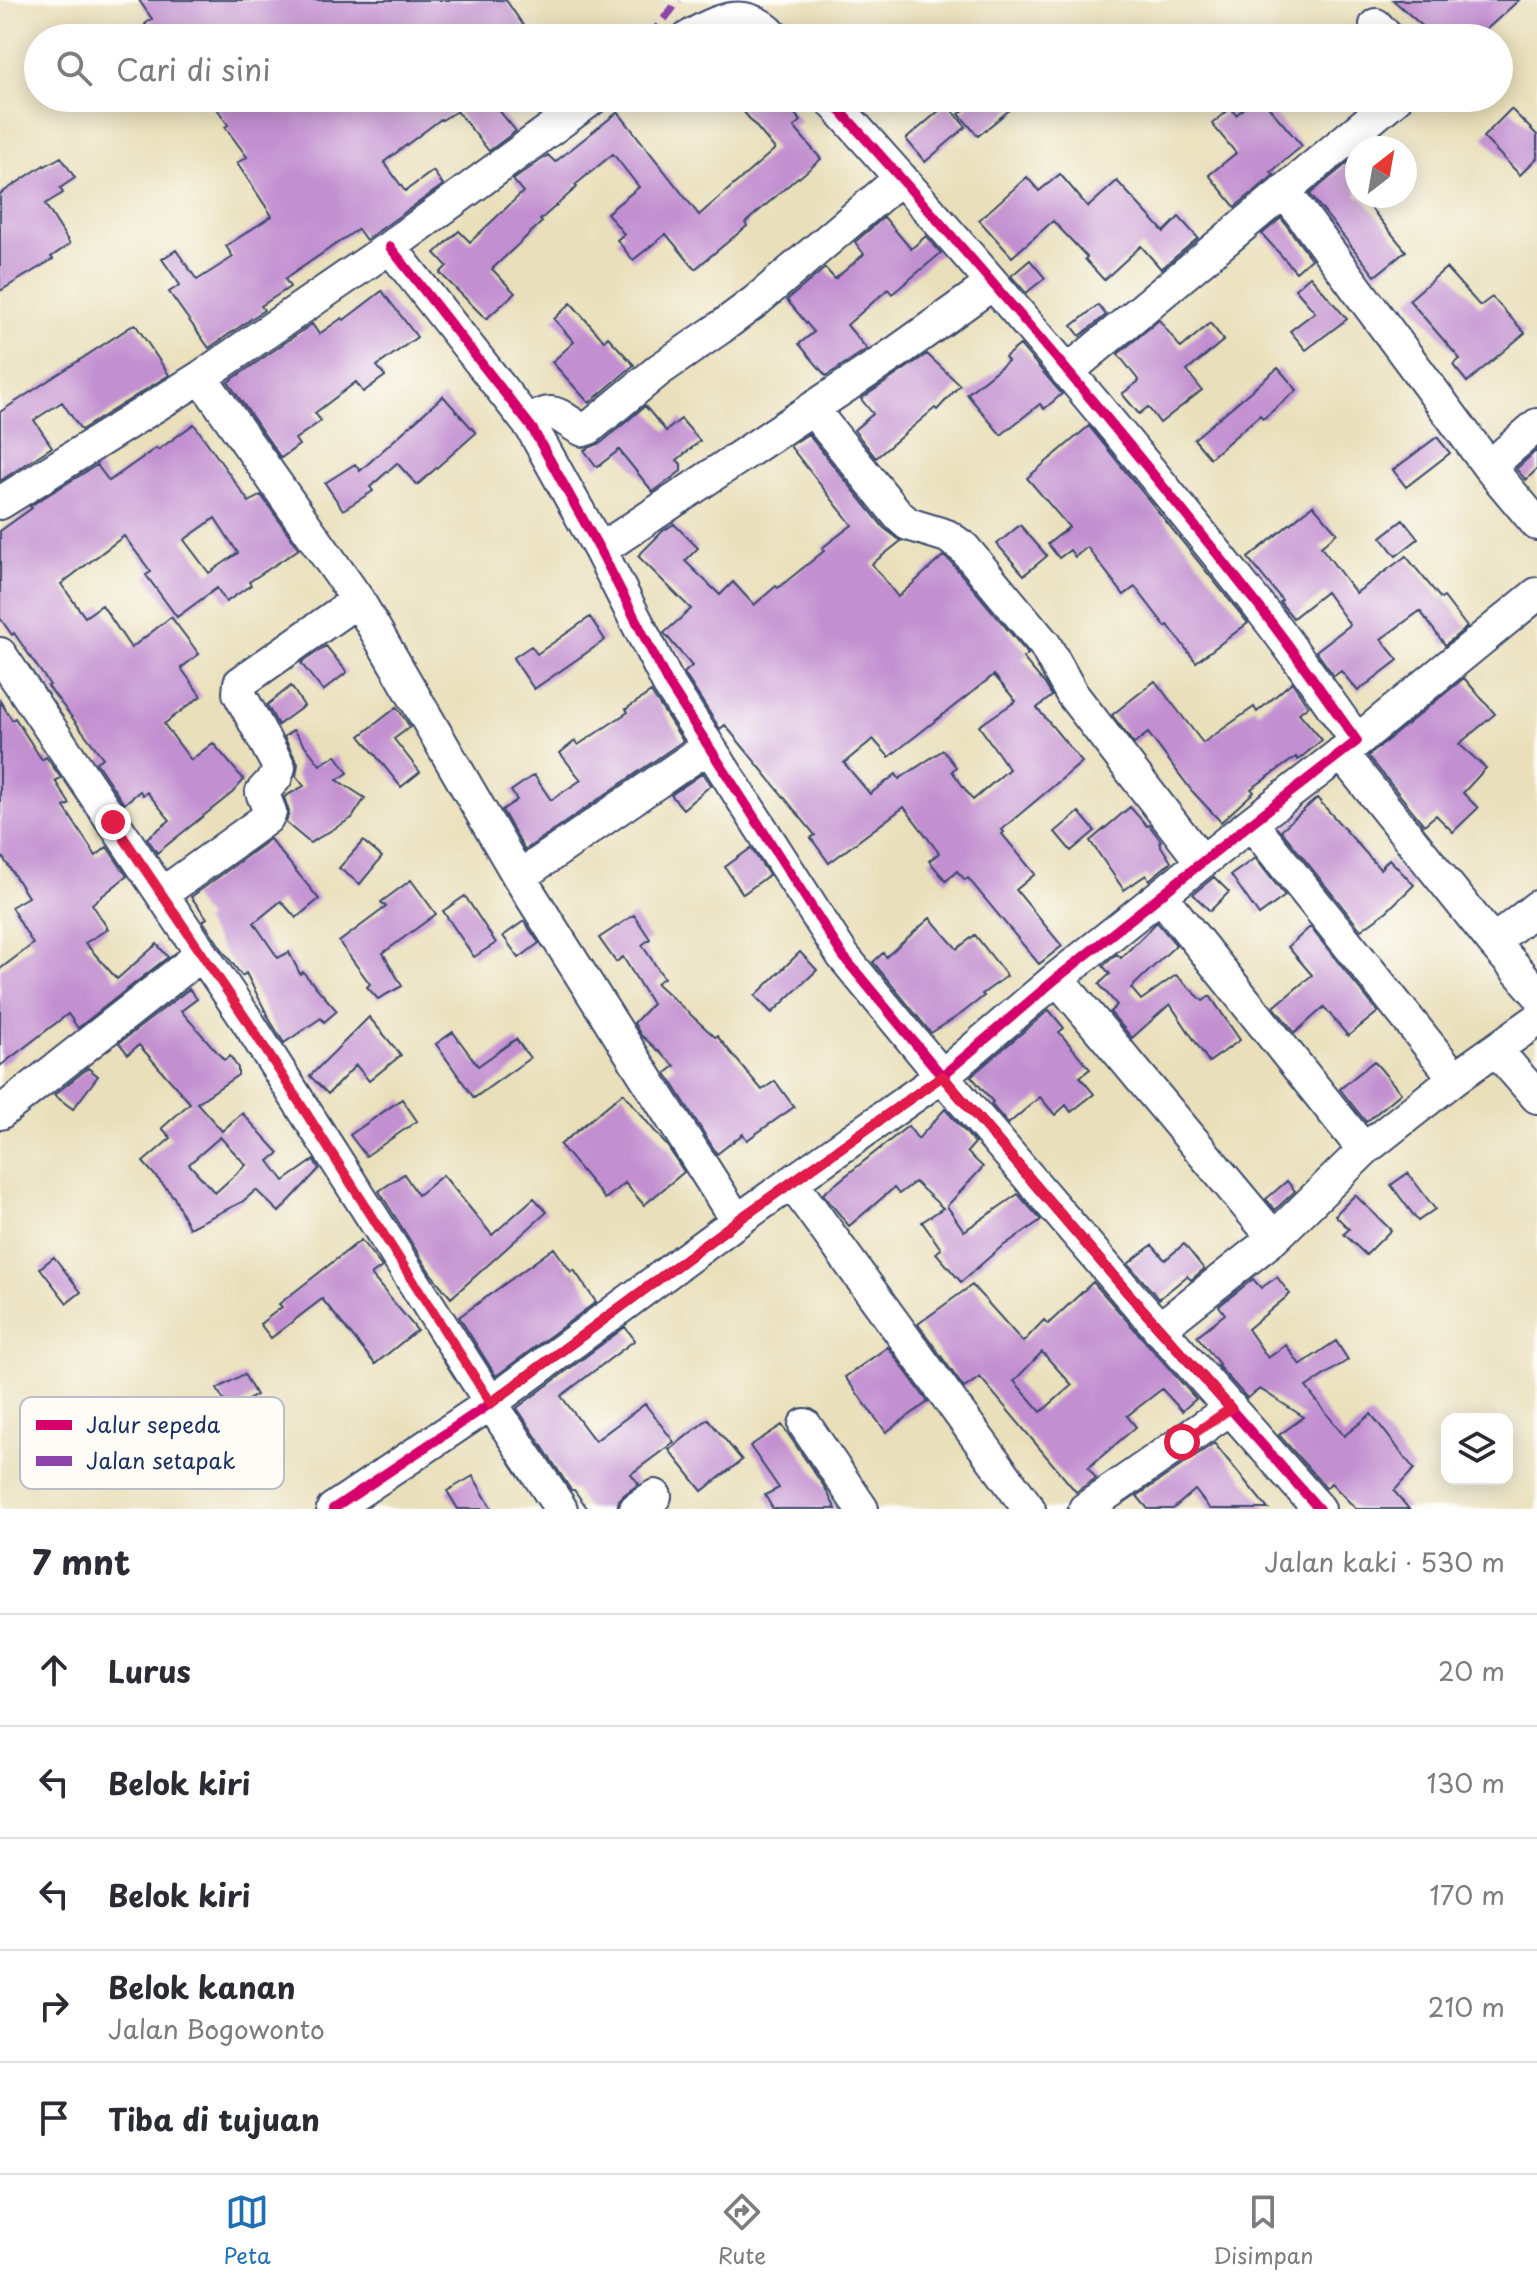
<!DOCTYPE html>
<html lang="id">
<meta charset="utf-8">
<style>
body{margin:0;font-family:"Playpen Sans",sans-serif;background:#f2f2f3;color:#2b2b33}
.controls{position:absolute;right:24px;bottom:24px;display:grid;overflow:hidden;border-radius:16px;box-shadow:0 4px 20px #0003}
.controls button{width:72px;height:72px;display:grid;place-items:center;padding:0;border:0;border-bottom:2px solid #e1e1e2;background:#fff;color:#2b2b33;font:40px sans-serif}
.compass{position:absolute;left:1345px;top:136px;width:72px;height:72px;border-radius:50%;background:#fff;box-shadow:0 4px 20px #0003;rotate:31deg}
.stop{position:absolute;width:24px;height:24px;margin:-18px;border:6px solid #e11d48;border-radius:50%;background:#fff}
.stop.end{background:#e11d48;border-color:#fff;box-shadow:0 2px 8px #0008}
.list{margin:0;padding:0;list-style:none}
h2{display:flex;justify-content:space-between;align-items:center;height:104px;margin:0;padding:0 32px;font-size:34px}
h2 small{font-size:26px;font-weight:400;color:#7c7c81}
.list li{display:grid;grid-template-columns:52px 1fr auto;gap:24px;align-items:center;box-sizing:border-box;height:112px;padding:0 32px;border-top:2px solid #e1e1e2}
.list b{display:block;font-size:30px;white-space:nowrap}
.list p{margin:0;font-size:26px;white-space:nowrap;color:#7c7c81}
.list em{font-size:26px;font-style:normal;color:#7c7c81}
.icon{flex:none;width:44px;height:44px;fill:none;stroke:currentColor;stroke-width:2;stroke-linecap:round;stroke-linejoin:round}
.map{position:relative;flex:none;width:1537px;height:1509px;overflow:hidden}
.search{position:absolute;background:#fff;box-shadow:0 4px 20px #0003;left:24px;right:24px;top:24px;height:88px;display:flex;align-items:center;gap:20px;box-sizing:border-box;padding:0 28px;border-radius:44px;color:#7c7c81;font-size:30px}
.sheet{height:664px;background:#fff}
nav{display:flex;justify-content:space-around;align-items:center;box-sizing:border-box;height:112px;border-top:2px solid #e1e1e2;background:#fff;font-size:22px;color:#7c7c81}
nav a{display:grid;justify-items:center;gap:4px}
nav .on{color:#1f6fb2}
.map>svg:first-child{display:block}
</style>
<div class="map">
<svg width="1537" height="1509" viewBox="0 0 1537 1509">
<rect width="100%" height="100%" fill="#fdfcf7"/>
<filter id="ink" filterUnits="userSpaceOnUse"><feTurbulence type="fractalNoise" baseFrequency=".0125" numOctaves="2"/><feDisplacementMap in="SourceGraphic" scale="16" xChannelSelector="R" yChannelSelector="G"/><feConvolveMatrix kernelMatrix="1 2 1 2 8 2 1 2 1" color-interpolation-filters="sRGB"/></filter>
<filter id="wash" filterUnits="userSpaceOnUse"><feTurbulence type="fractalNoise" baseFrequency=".006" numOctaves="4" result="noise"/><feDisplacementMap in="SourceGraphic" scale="32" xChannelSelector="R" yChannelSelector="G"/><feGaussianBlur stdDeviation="1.8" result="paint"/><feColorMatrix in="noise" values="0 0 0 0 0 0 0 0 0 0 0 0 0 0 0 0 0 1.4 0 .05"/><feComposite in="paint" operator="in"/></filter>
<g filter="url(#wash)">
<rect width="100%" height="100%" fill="#e9dfba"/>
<g id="blocks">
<path fill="#c28fd0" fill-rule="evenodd" d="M 139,0 L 506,0 L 532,38 L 155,38 L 145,24 L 152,19 Z
M 1393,0 L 1519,0 L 1477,38 L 1436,38 Z
M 210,98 L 489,98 L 516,131 L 489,151 L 457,111 L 442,120 L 441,119 L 384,162 L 405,191 L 433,171 L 443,185 L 366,240 L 358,229 L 285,279 L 290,287 L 261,306 L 264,310 L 209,348 L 169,292 L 180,285 L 162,259 L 176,250 L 197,280 L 233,257 L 226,246 L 272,216 L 237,163 L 247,157 L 225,127 L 228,125 Z
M 732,98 L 781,98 L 801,121 L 794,127 L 821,159 L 799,178 L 798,177 L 745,223 L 747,226 L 695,269 L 666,234 L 633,260 L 617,240 L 624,234 L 607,213 L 639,187 L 613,154 L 575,185 L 577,187 L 540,220 L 542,222 L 492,269 L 515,293 L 486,319 L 440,273 L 447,266 L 435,253 L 459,231 L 470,242 L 523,192 L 513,180 L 548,155 L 555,162 L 618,112 L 699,215 L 775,149 Z
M 978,98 L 1024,98 L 978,136 L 959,114 Z
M 1256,98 L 1261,98 L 1302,146 L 1271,172 L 1274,175 L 1235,207 L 1209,175 L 1236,153 L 1212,124 L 1231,108 L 1236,115 Z
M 947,104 L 966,127 L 925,162 L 906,139 Z
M 1511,109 L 1537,135 L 1537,158 L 1520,175 L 1483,137 Z
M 1357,155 L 1357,196 L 1361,196 L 1406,251 L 1375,276 L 1310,194 Z
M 61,157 L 75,178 L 60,188 L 63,193 L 45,204 L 70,244 L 51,257 L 53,259 L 0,291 L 0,194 L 44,165 L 45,166 Z
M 1060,174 L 1088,207 L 1117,181 L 1164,232 L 1179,217 L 1198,238 L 1161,269 L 1141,246 L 1104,280 L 1085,259 L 1087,257 L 1053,221 L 1012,257 L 979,220 L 1027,177 L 1039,191 Z
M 884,217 L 911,249 L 926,236 L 941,253 L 892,294 L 888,289 L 847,325 L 867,349 L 826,376 L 799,344 L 814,332 L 787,300 L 825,268 L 835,279 L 864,254 L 855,242 Z
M 1281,218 L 1311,259 L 1296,272 L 1262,234 Z
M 1030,260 L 1045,278 L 1026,293 L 1011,276 Z
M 1446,268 L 1480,306 L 1492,297 L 1525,333 L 1467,382 L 1453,365 L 1460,359 L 1409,300 Z
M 1310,276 L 1347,319 L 1306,350 L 1290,331 L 1315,312 L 1295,289 Z
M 382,291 L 417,337 L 377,366 L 385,376 L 363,392 L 356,382 L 315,413 L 321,421 L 295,439 L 299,445 L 281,458 L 228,382 L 312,324 L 319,334 L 342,318 L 344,320 Z
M 571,303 L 604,341 L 608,337 L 634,365 L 589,403 L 552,362 L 574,342 L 554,319 Z
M 1098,305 L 1106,315 L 1080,336 L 1072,326 Z
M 1159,320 L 1181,348 L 1210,323 L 1224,340 L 1187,371 L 1202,390 L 1160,423 L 1148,407 L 1139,414 L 1122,394 L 1139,381 L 1118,354 Z
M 135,324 L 169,375 L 81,430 L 62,402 L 34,420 L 52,447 L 0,481 L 0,412 Z
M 1020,345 L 1062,394 L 1044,409 L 1040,404 L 1001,435 L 967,394 L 1008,361 L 1005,357 Z
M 927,354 L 960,385 L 937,410 L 935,408 L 876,458 L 854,430 L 873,414 L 861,399 Z
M 1278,368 L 1297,390 L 1263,419 L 1260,415 L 1210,458 L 1194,439 Z
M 443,396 L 476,433 L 417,485 L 397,463 L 370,487 L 373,491 L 343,510 L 325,483 L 355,464 L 360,471 Z
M 645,406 L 666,431 L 681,419 L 700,441 L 677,460 L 681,464 L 681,471 L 653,492 L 619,450 L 597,467 L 584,450 L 601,443 Z
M 194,424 L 249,502 L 261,495 L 299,549 L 249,582 L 251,585 L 226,602 L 217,588 L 177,617 L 146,575 L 151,572 L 124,536 L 61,584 L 85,617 L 102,605 L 131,648 L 171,617 L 199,654 L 181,668 L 201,696 L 164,724 L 191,760 L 213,743 L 244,780 L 232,793 L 157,853 L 147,838 L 170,820 L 147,792 L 143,795 L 140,791 L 124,804 L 96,762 L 103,758 L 48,686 L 50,685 L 14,633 L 12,635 L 0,618 L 0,531 L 32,508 L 30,506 L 97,465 L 109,481 L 156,448 L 158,450 ZM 215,518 L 238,553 L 209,573 L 184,540 Z
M 1089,426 L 1248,623 L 1196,662 L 1168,625 L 1166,627 L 1135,587 L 1124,595 L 1087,547 L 1075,557 L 1070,550 L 1059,558 L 1048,544 L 1069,527 L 1027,478 Z
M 808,434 L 884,528 L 901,541 L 872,564 L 898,597 L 943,556 L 951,562 L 1028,654 L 1023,658 L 1045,684 L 1052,696 L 1037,708 L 1082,762 L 1001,830 L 1004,832 L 1002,834 L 1035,874 L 1016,890 L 1062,946 L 1039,964 L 968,878 L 965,880 L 957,871 L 946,881 L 929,861 L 939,853 L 904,807 L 829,863 L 811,838 L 815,835 L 725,725 L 720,729 L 684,673 L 692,666 L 664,633 L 691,609 L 638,556 L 663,531 L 674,524 L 698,548 L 685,561 L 720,595 L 733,582 L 754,605 L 776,586 L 778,588 L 824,551 L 822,548 L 852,525 L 790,446 ZM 994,675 L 1016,701 L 979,726 L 1009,769 L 973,800 L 952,771 L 956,767 L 943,750 L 899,779 L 896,774 L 870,794 L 844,763 L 873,739 L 889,757 Z
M 1437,437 L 1450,453 L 1406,487 L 1393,470 Z
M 1537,450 L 1537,469 L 1526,480 L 1516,469 Z
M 1313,505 L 1337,533 L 1321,547 L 1356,593 L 1406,556 L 1441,599 L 1444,597 L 1467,627 L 1445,645 L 1420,611 L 1381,639 L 1398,660 L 1358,691 L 1341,671 L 1334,676 L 1316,651 L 1350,625 L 1326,592 L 1293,618 L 1280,602 L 1282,600 L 1248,558 Z
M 1403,520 L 1418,539 L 1396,556 L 1381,537 Z
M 1020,525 L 1047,556 L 1024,575 L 997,544 Z
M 590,617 L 605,640 L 534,689 L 513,658 L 531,646 L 537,654 Z
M 326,646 L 347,672 L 323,691 L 301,663 Z
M 1464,678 L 1495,714 L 1459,744 L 1486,768 L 1463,793 L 1478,808 L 1453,832 L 1436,815 L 1424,825 L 1368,756 Z
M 1155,681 L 1203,743 L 1254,707 L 1257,712 L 1292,682 L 1308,706 L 1299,713 L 1322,740 L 1298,760 L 1296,757 L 1251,789 L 1254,792 L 1221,822 L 1192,791 L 1148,733 L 1134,744 L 1112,715 Z
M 291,686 L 304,706 L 278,725 L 267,705 Z
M 651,692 L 683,741 L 525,850 L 502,810 L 517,800 L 511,791 L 534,775 L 551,800 L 581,780 L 560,753 L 575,741 L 578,745 L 628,712 L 626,709 Z
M 0,701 L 12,720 L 15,718 L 42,760 L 46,757 L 61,778 L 55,781 L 70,804 L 64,807 L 96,856 L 107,847 L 127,876 L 92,904 L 108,929 L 85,943 L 117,979 L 157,944 L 168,957 L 78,1028 L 68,1014 L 0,1066 L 0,969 L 33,944 L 11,907 L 28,897 L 0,853 Z
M 397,707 L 410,727 L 394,739 L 420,772 L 401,787 L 360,736 Z
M 293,730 L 320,765 L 336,755 L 348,773 L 337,780 L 365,798 L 352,818 L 310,843 L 286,823 L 289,812 L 284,797 L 304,786 L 296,776 L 298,764 L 284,737 Z
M 703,773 L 711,785 L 683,809 L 671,795 Z
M 1317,798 L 1380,869 L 1389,859 L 1414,885 L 1387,911 L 1361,930 L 1281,830 Z
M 1130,807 L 1147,826 L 1149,825 L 1161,841 L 1159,843 L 1171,862 L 1149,880 L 1146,875 L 1124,890 L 1090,841 Z
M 1079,812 L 1095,831 L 1071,851 L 1055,832 Z
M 270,839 L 319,899 L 296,918 L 281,901 L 254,923 L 278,958 L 289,952 L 300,974 L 303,972 L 337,1011 L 324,1022 L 321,1018 L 284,1043 L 271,1022 L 246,973 L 242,976 L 224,952 L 203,921 L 207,918 L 191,897 Z
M 363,841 L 382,857 L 360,884 L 339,868 Z
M 751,848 L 769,875 L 743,894 L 725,867 Z
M 1255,858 L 1285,896 L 1259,915 L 1231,875 Z
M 1214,877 L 1229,892 L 1210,911 L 1193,894 Z
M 411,880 L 436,914 L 383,953 L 402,986 L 378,999 L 367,987 L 370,984 L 339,942 L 386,907 L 381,902 Z
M 465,896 L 496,943 L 474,957 L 443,911 Z
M 634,915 L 650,939 L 642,945 L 664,978 L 656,983 L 715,1037 L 717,1036 L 762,1090 L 775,1081 L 794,1107 L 747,1140 L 743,1134 L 717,1154 L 666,1073 L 675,1066 L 641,1035 L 634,1023 L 652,1004 L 623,957 L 616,962 L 599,938 Z
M 930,918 L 957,949 L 975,935 L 1007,976 L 982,994 L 984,996 L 961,1014 L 931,1033 L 873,962 L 883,953 L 886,957 Z
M 524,921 L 539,943 L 519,958 L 503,936 Z
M 1157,922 L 1176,945 L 1131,988 L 1141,1000 L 1176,975 L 1203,1001 L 1210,996 L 1240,1040 L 1209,1062 L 1170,1004 L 1132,1038 L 1110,1012 L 1117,1005 L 1099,984 L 1110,974 L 1103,966 L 1117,954 L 1121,958 Z
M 1310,927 L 1378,1012 L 1348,1036 L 1324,1007 L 1295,1033 L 1274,1007 L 1312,975 L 1288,947 Z
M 800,952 L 817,970 L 772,1013 L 755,996 Z
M 189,989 L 197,999 L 181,1011 L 224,1060 L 230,1056 L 238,1068 L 238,1075 L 197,1103 L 222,1131 L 242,1113 L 279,1153 L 269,1161 L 284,1181 L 314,1160 L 319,1169 L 279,1212 L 256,1190 L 242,1202 L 189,1228 L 174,1197 L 143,1162 L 171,1138 L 162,1128 L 190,1103 L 139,1045 L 128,1054 L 119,1043 ZM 220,1137 L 246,1165 L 215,1193 L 189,1164 Z
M 1049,1010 L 1064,1028 L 1059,1032 L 1090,1069 L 1080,1077 L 1094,1094 L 1071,1112 L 1066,1105 L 1055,1115 L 1040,1097 L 1008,1124 L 991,1104 L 993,1102 L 971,1076 Z
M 369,1017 L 401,1055 L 369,1081 L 356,1065 L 328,1094 L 310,1076 Z
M 453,1032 L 478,1066 L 516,1039 L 530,1058 L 474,1098 L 436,1044 Z
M 1374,1061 L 1401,1093 L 1366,1122 L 1340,1089 Z
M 88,1068 L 98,1076 L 73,1109 L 54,1095 Z
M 623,1093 L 668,1147 L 684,1172 L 644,1205 L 625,1183 L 605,1199 L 560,1145 Z
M 402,1099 L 417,1121 L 366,1156 L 350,1135 Z
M 945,1109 L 975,1143 L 967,1152 L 983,1167 L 947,1206 L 964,1231 L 1018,1194 L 1041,1220 L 1000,1248 L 961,1282 L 936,1253 L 941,1249 L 922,1222 L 943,1208 L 915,1182 L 899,1194 L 894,1188 L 849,1226 L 823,1194 L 908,1126 L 918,1139 Z
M 1408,1173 L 1435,1209 L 1418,1221 L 1391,1185 Z
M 404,1174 L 418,1195 L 443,1175 L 492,1235 L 534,1198 L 547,1212 L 451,1298 L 431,1274 L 379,1191 Z
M 1287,1181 L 1295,1191 L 1275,1210 L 1266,1199 Z
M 1355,1195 L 1391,1230 L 1366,1255 L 1344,1234 L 1349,1229 L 1335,1215 Z
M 361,1240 L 382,1267 L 371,1275 L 417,1330 L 375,1364 L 322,1299 L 271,1338 L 260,1324 L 282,1307 L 279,1304 Z
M 1184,1244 L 1204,1269 L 1191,1280 L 1187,1276 L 1159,1299 L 1128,1264 L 1152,1245 L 1165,1260 Z
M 554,1248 L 571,1272 L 574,1270 L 596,1302 L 496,1376 L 459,1317 Z
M 54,1257 L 81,1292 L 67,1303 L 40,1268 Z
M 1277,1277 L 1290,1294 L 1248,1329 L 1268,1358 L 1286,1345 L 1300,1365 L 1336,1341 L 1348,1360 L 1306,1387 L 1344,1436 L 1371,1414 L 1414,1469 L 1394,1491 L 1409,1509 L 1356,1509 L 1331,1483 L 1326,1488 L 1279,1435 L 1304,1417 L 1260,1389 L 1247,1398 L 1217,1365 L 1219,1364 L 1197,1336 L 1225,1314 L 1219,1306 L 1253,1279 L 1261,1288 Z
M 1093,1282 L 1196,1399 L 1182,1411 L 1162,1389 L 1127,1416 L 1136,1427 L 1088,1468 L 1096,1478 L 1076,1492 L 980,1377 L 964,1388 L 918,1324 L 972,1285 L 1023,1342 L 1044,1320 L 1048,1324 ZM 1042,1352 L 1072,1385 L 1041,1412 L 1014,1381 Z
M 625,1327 L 635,1340 L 561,1396 L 595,1441 L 645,1404 L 674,1442 L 631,1474 L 639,1484 L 625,1494 L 619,1500 L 617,1509 L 588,1509 L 574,1490 L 571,1490 L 517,1408 Z
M 888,1347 L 928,1402 L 886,1432 L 845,1377 Z
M 244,1374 L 256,1395 L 230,1411 L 217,1389 Z
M 708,1419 L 742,1460 L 702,1491 L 669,1450 Z
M 782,1425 L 825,1488 L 836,1509 L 773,1509 L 765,1495 L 779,1488 L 750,1446 Z
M 1214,1443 L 1268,1509 L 1210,1509 L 1195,1490 L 1173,1509 L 1148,1509 L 1137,1496 Z
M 473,1476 L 492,1509 L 458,1509 L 447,1491 Z"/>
</g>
</g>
<g filter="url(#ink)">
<use href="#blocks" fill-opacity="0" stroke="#3a496c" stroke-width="2"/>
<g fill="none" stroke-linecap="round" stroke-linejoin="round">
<g stroke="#3a496c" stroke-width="36">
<path id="minor" d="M 1376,25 L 1388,38
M 688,38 C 719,19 747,6 775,38
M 1285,192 L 1489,467 L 1537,524
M 390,247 L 532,428 L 600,550 L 668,683 L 843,956 L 942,1076 L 1128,1293 L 1319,1509
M 1067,372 L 1396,98
M 201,377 L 358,600 L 519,877 L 737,1221
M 812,409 L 899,516 L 908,524 L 947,536 L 964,548 L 1045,645 L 1072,694 L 1202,862
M 528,423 C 556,403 557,417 583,430 L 589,428 L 659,370 L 720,328 L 756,301 L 901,178
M 1489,467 L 1537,425
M 0,503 L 201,377 L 390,247 L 593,98
M 600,550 L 897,352 L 992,284
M 0,654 L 248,1022 L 491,1403 L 561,1509
M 1357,741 L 1537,594
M 1341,753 L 1493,942 L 1537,993
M 1251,823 L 1455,1078
M 519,877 L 708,747
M 162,894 L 267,818 L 270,812 L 262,792 L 276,777 L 279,767 L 239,693 L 240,683 L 358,600
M 1161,896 L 1364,1150
M 1493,942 L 1537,907
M 1057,978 L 1274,1238
M 1496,1050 L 1537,1097
M 0,1113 L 202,954
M 792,1183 L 1029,1509
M 1159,1329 L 1274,1238 L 1364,1150 L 1455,1078 L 1537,1020
M 805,1425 L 862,1509
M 333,1509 L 491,1403 L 737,1221 L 942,1076 L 1057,978 L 1251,823 L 1357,741 C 1326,698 1297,655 1264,613 C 1126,437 980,265 829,98
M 636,1509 L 655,1496
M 1085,1509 L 1231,1408"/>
</g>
<use href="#minor" stroke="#fff" stroke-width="32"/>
<path stroke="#8e44ad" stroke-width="8" stroke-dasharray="16 8" stroke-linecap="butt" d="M 649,38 L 679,0"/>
<g stroke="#fdfcf7" stroke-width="15">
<path id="cycleway" d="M 390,247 L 532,428 L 600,550 L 668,683 L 843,956 L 942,1076 L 1128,1293 L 1319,1509
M 333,1509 L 491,1403 L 737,1221 L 942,1076 L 1057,978 L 1251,823 L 1357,741 C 1326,698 1297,655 1264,613 C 1126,437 980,265 829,98"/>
</g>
<use href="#cycleway" stroke="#d6006c" stroke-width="10"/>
</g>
</g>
<g fill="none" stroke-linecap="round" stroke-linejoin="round" filter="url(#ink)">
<path stroke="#e11d48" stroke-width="10" d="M 113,822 L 248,1022 L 491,1403 L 737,1221 L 942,1076 L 1128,1293 L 1231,1408 L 1182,1442"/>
</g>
<rect x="20" y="1397" width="264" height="92" rx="12" fill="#fdfcf7" stroke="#b9bec9" stroke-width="2"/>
<rect x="36" y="1420" width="36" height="10" fill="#d6006c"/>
<rect x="36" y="1456" width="36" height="10" fill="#8e44ad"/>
<g font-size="22" fill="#1b2f5e">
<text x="86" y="1433">Jalur sepeda</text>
<text x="86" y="1469">Jalan setapak</text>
</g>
</svg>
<div class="controls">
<button><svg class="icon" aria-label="layers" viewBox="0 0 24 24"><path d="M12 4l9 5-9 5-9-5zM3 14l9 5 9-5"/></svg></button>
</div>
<svg class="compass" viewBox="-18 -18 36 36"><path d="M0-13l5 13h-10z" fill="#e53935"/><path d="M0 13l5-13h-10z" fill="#7c7c81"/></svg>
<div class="stop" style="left:1182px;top:1442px"></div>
<div class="stop end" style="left:113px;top:822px"></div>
<div class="search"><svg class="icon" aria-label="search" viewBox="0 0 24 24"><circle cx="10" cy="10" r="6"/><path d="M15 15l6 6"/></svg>Cari di sini</div>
</div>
<section class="sheet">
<h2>7 mnt<small>Jalan kaki · 530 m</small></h2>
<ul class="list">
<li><svg class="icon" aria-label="ahead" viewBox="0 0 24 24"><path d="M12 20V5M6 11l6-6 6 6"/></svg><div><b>Lurus</b></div><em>20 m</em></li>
<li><svg class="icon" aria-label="left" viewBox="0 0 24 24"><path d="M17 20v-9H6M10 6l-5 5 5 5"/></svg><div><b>Belok kiri</b></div><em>130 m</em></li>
<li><svg class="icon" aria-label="left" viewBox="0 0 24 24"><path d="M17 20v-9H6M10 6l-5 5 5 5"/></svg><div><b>Belok kiri</b></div><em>170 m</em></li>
<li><svg class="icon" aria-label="right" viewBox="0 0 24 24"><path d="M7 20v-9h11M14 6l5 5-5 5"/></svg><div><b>Belok kanan</b><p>Jalan Bogowonto</p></div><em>210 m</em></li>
<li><svg class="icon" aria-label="arrive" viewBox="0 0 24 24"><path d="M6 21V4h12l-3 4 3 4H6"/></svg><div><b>Tiba di tujuan</b></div></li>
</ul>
</section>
<nav>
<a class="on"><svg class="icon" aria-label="map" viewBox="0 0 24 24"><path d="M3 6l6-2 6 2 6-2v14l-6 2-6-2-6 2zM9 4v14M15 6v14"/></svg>Peta</a>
<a><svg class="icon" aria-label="directions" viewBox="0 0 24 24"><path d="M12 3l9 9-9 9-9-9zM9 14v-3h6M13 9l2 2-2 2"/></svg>Rute</a>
<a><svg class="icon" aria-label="saved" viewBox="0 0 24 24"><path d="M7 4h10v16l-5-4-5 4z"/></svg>Disimpan</a>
</nav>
